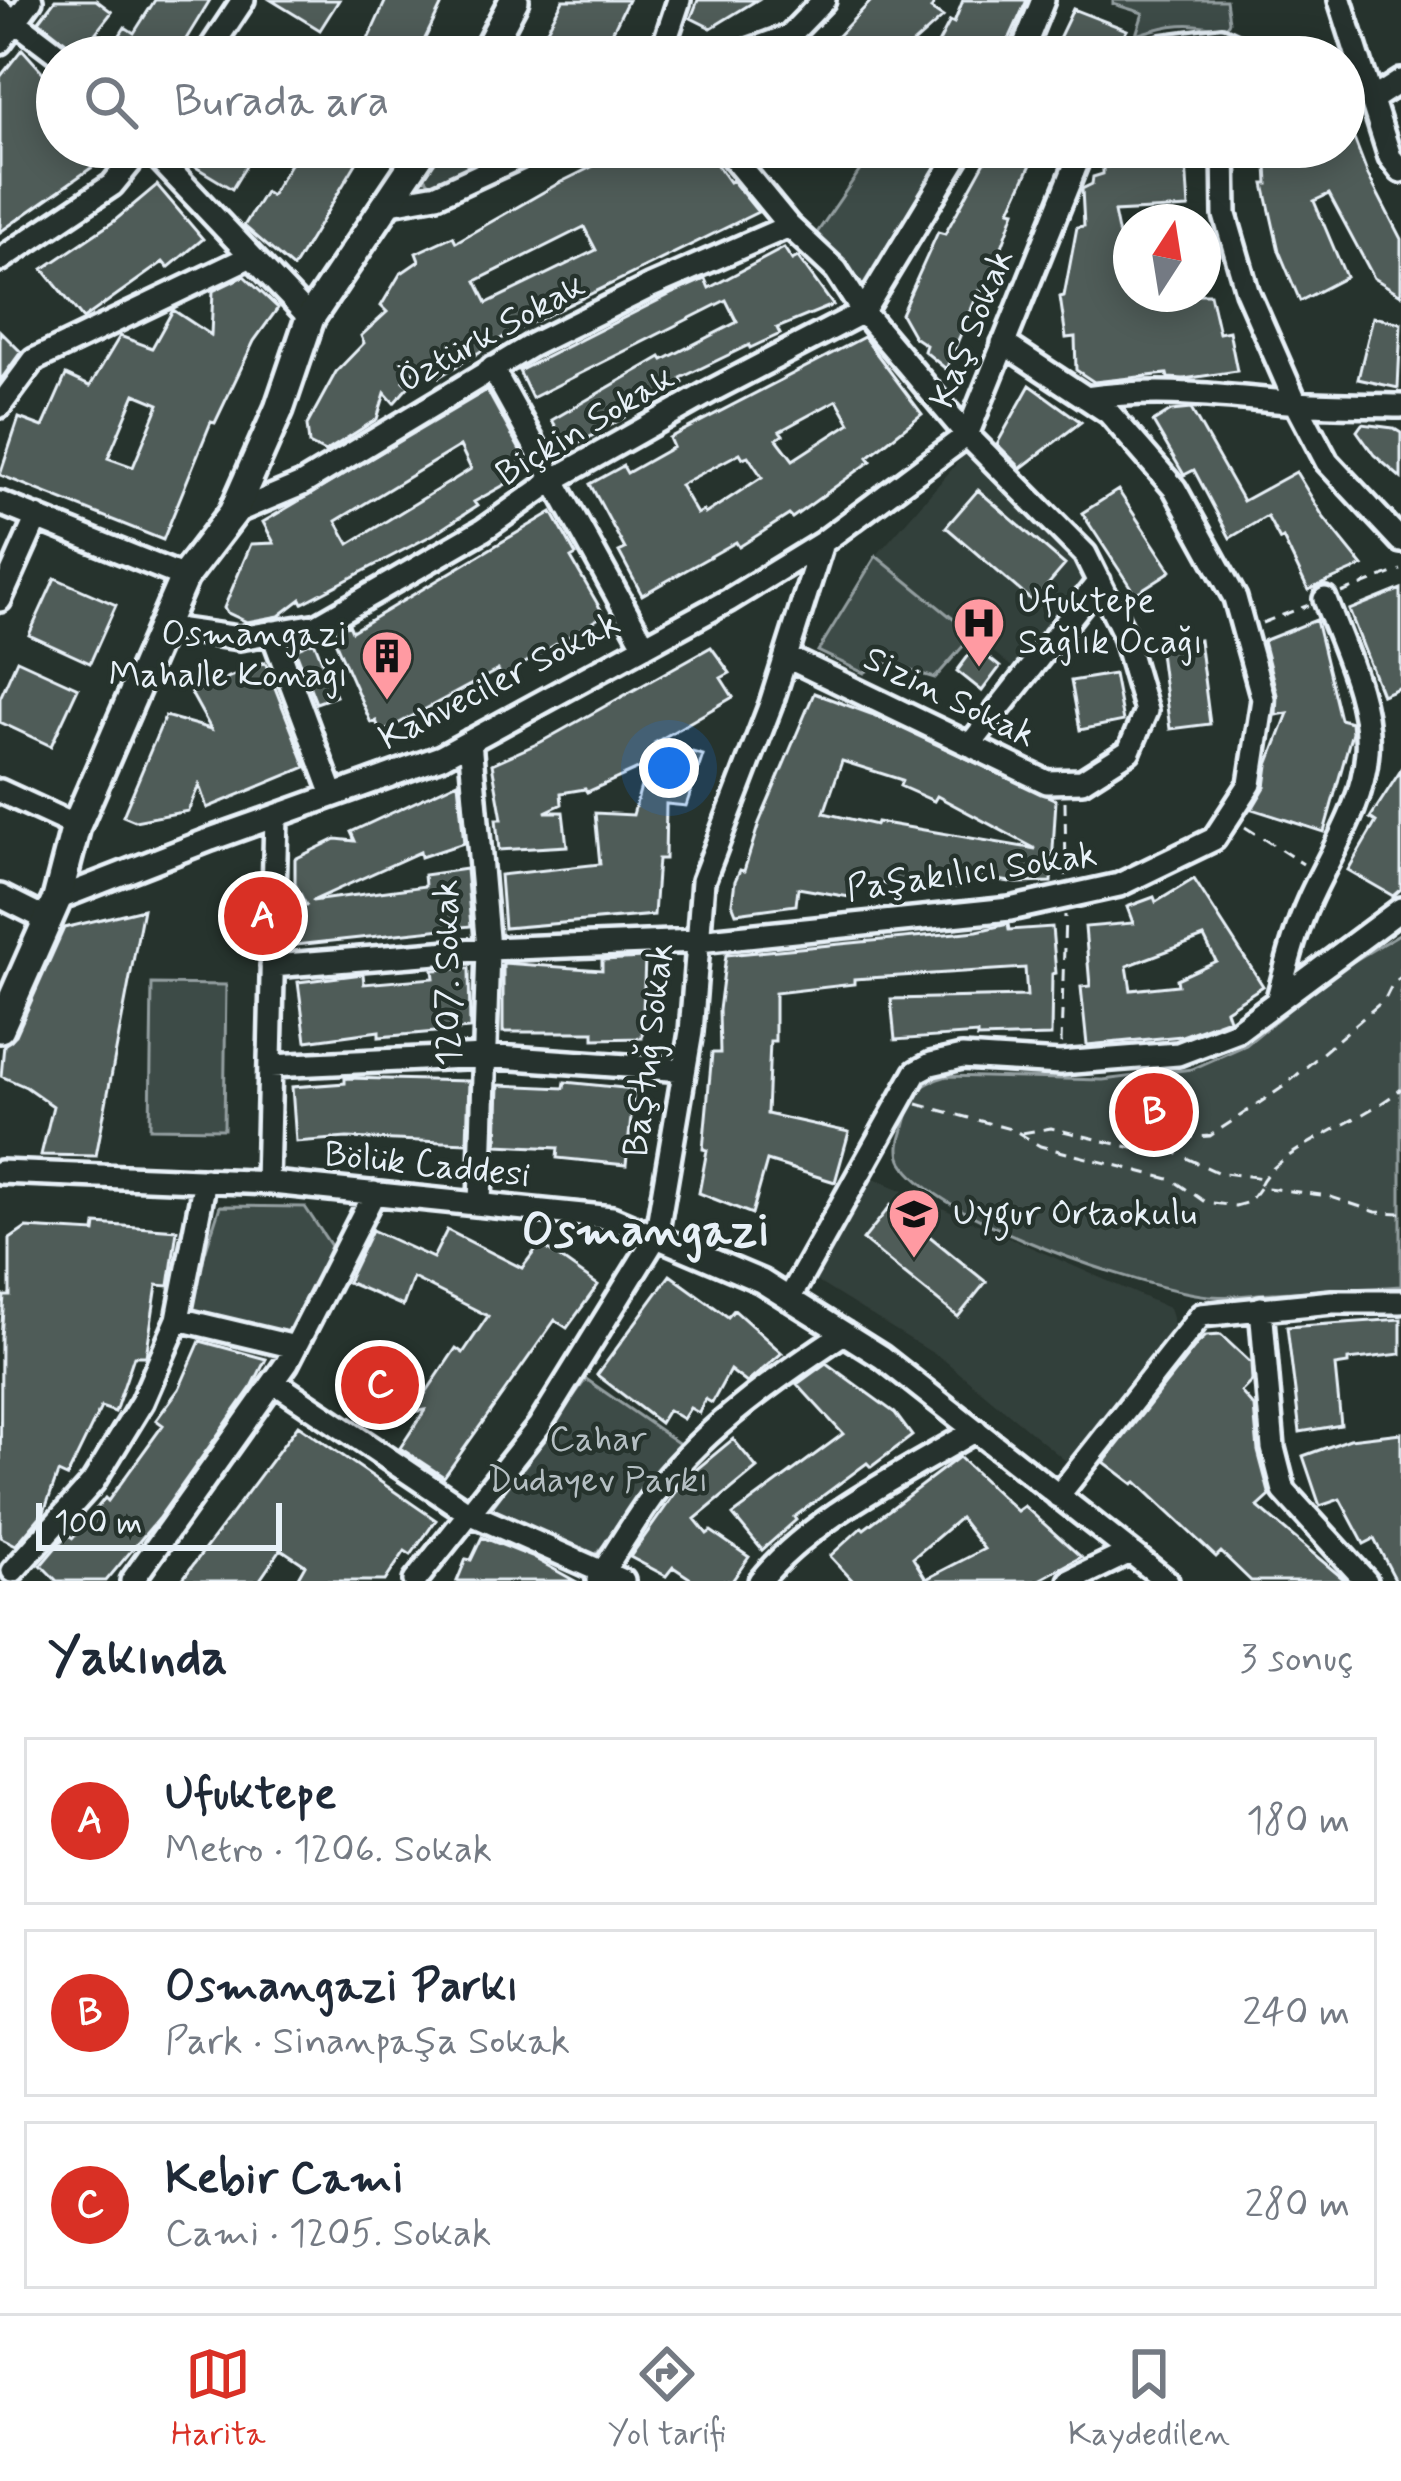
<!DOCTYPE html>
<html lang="tr">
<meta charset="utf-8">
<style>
body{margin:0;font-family:Mynerve,sans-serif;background:#f2f2f3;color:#1f2937}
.compass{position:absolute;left:1113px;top:204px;width:108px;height:108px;border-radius:50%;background:#fff;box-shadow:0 6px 30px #0003;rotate:12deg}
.scale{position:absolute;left:36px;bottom:30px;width:246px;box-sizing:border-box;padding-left:12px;border:6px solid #e8f1f8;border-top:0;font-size:33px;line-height:42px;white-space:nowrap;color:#e8f1f8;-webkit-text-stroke:9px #26332d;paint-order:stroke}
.you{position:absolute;left:669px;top:768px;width:42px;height:42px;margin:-30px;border:9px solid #fff;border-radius:50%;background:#1a73e8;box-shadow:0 0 0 18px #1a73e833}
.badge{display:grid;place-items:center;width:78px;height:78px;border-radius:50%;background:#d93025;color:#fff;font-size:39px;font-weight:700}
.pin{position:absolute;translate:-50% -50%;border:6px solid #fff;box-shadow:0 3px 12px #0006}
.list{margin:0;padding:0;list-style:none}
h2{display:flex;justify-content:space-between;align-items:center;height:156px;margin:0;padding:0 48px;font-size:51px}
h2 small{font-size:39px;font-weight:400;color:#747a83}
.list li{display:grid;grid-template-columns:78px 1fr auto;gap:36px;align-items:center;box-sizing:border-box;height:168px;margin:0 24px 24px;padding:0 24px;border:3px solid #e0e1e3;border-radius:0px}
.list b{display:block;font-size:45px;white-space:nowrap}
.list p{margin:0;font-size:39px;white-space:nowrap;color:#747a83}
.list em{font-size:39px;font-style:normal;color:#747a83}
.icon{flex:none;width:66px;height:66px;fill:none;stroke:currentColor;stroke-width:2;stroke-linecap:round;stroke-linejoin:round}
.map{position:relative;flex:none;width:1401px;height:1581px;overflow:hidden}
.search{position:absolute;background:#fff;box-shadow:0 6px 30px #0003;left:36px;right:36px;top:36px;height:132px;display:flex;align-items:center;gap:30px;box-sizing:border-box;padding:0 42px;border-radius:66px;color:#747a83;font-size:45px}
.sheet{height:732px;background:#fff}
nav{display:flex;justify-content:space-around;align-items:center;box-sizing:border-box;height:168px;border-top:3px solid #e0e1e3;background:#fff;font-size:33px;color:#747a83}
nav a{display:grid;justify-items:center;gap:6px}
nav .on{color:#d93025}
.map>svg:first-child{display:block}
</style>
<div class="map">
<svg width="1401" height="1581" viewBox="0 0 1401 1581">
<rect width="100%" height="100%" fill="#26332d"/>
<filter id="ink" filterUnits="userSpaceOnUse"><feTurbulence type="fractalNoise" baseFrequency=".00833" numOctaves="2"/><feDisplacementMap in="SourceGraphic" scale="24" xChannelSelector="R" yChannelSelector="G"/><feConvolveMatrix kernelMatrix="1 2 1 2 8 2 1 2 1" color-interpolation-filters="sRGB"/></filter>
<g filter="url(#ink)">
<path fill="#333f3a" d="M 966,453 L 1089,577 L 1013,668 L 876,556 Z
M 869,1176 L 1169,1308 L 1174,1325 L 1067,1462 L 944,1360 L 811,1278 Z"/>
<path fill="#3e4b47" stroke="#939ea0" stroke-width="3" d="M 1113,0 L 1226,0 L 1229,21 L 1225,31 C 1192,20 1169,24 1136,35 L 1143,13 L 1113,4 Z
M 437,147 L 507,147 L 431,185 L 421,172 Z
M 876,147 L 948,147 L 863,285 L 817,233 Z
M 876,556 L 973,635 L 935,678 L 880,662 L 864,673 L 818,651 Z
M 1401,933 L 1401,1286 C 1358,1289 1315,1291 1273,1293 C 1252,1294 1229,1298 1209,1296 C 1143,1289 935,1219 902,1162 C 896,1151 900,1138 904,1127 C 913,1094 913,1086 947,1076 L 1103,1080 L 1192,1069 L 1246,1045 L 1332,974 Z
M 152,984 L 226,985 L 224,1129 L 150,1128 Z
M 220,1206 L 305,1207 L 331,1246 L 291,1338 L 187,1309 Z
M 586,1379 L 684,1447 L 593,1558 L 491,1509 Z"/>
<path fill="#505c59" stroke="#e8f1f8" stroke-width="3" fill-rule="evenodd" d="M 55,0 L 96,0 L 112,12 L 80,53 L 39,21 Z
M 155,0 L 210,0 L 183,44 L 178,41 L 167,57 L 106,57 L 125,27 L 134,33 Z
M 271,0 L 339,0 L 320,30 Z
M 386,0 L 444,0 L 416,57 L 360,57 Z
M 563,0 L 628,0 L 600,57 L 532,57 Z
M 698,0 L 757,0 L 711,28 L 691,18 Z
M 872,0 L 936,0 L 931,9 L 943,17 L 898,57 L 814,57 L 837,43 L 834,40 Z
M 963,0 L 1027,0 L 1001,57 L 931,57 L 950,21 L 954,23 Z
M 1073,9 L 1127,30 L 1111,57 L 1050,57 Z
M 22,49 L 57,88 L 57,147 L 121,147 L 0,232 L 0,77 Z
M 1344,112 L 1368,175 L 1401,239 L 1401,295 L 1374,278 L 1329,194 L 1314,201 L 1346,277 L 1300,301 L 1279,251 L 1264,184 L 1268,184 L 1266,147 L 1344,147 Z
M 169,147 L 238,147 L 252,156 L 232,189 L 179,157 Z
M 300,147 L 366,147 L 293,268 L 244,226 L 265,192 L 271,196 Z
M 644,147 L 704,147 L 729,182 L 732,180 L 758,212 L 507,335 L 439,377 L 428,358 L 404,381 L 409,386 L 394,403 L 385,393 L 377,419 L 325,452 L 309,444 L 307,425 L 336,372 L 364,343 L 361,336 L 387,312 L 381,306 L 400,274 L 419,261 L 416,253 L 453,236 L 456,242 L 559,183 L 620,153 L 623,158 ZM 584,227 L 596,250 L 487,303 L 476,281 Z
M 993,147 L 1039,147 L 1010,210 L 1015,211 L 999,255 L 983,292 L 979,291 L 946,369 L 924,351 L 926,345 L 914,337 L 901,314 L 938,232 L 945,234 Z
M 1131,147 L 1185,147 L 1189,208 L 1114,212 L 1131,294 L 1210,294 L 1219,333 L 1229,331 L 1237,371 L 1184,379 L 1168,378 L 1167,374 L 1094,382 L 1076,370 L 1075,337 L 1066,338 L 1060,297 L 1064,296 L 1077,227 L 1084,226 L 1082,189 L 1092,184 L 1093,177 L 1103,174 L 1103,167 L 1130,165 Z
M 157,185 L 203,239 L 168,268 L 163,262 L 83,319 L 43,269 L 113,222 Z
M 784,248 L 792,260 L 798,257 L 833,305 L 777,328 L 780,334 L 750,348 L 749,345 L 681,378 L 683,383 L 623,413 L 625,417 L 569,449 L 552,420 L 661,357 L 663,360 L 737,322 L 726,300 L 532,398 L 519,371 L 671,294 L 705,279 L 709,288 Z
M 244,276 L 278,308 L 254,341 L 215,423 L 211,422 L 163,540 L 0,475 L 19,418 L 43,427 L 66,375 L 90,386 L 120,336 L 152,348 L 173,310 L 211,335 L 213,291 ZM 135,394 L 159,404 L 133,467 L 108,458 Z
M 1373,317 L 1401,323 L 1398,388 L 1358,379 Z
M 0,331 L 21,352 L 0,381 Z
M 864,337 L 922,414 L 868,457 L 871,461 L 792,518 L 789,515 L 739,547 L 736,542 L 642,595 L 619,552 L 625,549 L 590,484 L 623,466 L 627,473 L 673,447 L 669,438 ZM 837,400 L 850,423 L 793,460 L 777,439 L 783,435 L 780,431 ZM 740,453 L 743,458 L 748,456 L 762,477 L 705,514 L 703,511 L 697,514 L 680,485 Z
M 1030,385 L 1081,422 L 1021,468 L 997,444 Z
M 487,390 L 531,470 L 474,502 L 477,506 L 434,534 L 303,603 L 301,599 L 279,616 L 247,622 L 226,612 L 224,608 L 251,544 L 274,543 L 263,522 ZM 460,446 L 471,469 L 349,544 L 336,521 Z
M 1191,409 L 1243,501 L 1296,472 L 1324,518 L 1363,566 L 1308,590 L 1283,538 L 1280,540 L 1267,516 L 1230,538 L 1194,470 L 1184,475 L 1153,422 L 1171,411 Z
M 1362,424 L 1393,428 L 1401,433 L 1401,478 L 1374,455 L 1357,431 Z
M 978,490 L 1065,565 L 1033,602 L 946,527 Z
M 1118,490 L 1171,571 L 1135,594 L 1082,513 Z
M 552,512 L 576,555 L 571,558 L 604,615 L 502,677 L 498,670 L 381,733 L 376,721 L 371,723 L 332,634 L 349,624 L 352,631 Z
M 55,578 L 116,605 L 90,663 L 29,635 Z
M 1401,589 L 1401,687 L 1382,695 L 1349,610 Z
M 1316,620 L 1340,719 L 1351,722 L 1352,732 L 1324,832 L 1252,809 L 1265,787 L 1268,765 L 1288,713 L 1276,715 L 1277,695 L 1263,641 Z
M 1199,640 L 1210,724 L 1170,729 L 1159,645 Z
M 314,641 L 336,696 L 316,703 L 295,649 Z
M 711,647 L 730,673 L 721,678 L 733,697 L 656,742 L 703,755 L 686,806 L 666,804 L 665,859 L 658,859 L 654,915 L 504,928 L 500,875 L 600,864 L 595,813 L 633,815 L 647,765 L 587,792 L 585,789 L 561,793 L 562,804 L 545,812 L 563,812 L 567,846 L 499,850 L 496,819 L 502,819 L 492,764 L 541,742 Z
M 975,647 L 1000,667 L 982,691 L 957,671 Z
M 17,660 L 78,688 L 51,746 L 0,722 L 0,698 Z
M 265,662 L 306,767 L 207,808 L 199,785 L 188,811 L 135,821 L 123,816 L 165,716 L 211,729 L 191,693 Z
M 1114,674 L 1123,721 L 1080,730 L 1071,681 Z
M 814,693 L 871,714 L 1056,800 L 1051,882 L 1017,883 L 958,874 L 956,887 L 907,879 L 906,887 L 858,880 L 855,898 L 798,888 L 796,905 L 736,913 L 732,903 L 735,881 L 740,870 L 744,871 L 759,823 ZM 842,761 L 902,780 L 900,786 L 934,801 L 937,796 L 1036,849 L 877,822 L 876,825 L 824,813 Z
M 1401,770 L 1401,889 L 1393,896 L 1348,870 L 1376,822 L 1370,818 Z
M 458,782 L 464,843 L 421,857 L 420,852 L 312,901 L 425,886 L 424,875 L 466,869 L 471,926 L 295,945 L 292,906 L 306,905 L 295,884 L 295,859 L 336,839 L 355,841 L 351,832 Z
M 1194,879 L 1263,986 L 1226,1010 L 1229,1019 L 1182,1036 L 1087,1045 L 1081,987 L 1090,986 L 1085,927 L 1133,923 L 1127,907 L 1154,897 L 1156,902 ZM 1204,937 L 1216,961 L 1177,979 L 1178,985 L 1131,990 L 1127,966 Z
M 143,909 L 96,1156 L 41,1155 L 53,1106 L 26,1087 L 1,1076 L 4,1045 L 16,1035 L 64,928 Z
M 1008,924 L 1009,930 L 1052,927 L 1056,973 L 1052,974 L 1051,1036 L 977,1038 L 977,1034 L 895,1040 L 891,999 L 1027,996 L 1025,968 L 854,979 L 854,984 L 775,993 L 775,1041 L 770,1041 L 767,1114 L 849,1132 L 835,1182 L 767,1161 L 752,1214 L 699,1193 L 707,1150 L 703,1149 L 712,1053 L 720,1053 L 719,1010 L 726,955 L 977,931 Z
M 645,958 L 642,1038 L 594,1039 L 594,1032 L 503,1032 L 503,963 L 602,970 L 602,960 Z
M 469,968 L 470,1029 L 379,1037 L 379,1031 L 306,1041 L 298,982 L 363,974 L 364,984 L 434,978 L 433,970 Z
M 345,1078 L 469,1081 L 467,1143 L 347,1138 L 296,1142 L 292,1087 L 345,1083 Z
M 565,1082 L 634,1089 L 626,1165 L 557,1158 L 558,1148 L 497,1145 L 499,1085 L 564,1088 Z
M 891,1205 L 986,1282 L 958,1317 L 863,1240 Z
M 96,1224 L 177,1230 L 169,1286 L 157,1285 L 146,1356 L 134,1356 L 115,1412 L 101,1407 L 67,1477 L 58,1473 L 44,1512 L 16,1545 L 0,1537 L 1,1337 L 4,1296 L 10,1296 L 10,1239 L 26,1228 L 95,1232 Z
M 372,1230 L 433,1258 L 447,1230 L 522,1268 L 540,1244 L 598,1285 L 567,1328 L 555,1320 L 444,1477 L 400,1448 L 425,1410 L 413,1412 L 456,1348 L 463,1353 L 488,1316 L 413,1278 L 403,1306 L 347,1282 Z
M 670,1275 L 728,1317 L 734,1310 L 782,1353 L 747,1383 L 730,1370 L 712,1403 L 705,1399 L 699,1413 L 690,1408 L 683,1419 L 668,1410 L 660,1423 L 597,1375 Z
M 1401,1319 L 1401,1354 L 1348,1360 L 1348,1364 L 1335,1366 L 1341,1425 L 1300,1432 L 1287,1327 Z
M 1221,1335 L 1251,1363 L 1252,1381 L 1241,1392 L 1254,1407 L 1258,1451 L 1270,1496 L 1258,1507 L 1346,1581 L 1251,1581 L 1221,1552 L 1216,1557 L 1136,1482 L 1133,1484 L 1104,1462 L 1198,1343 L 1206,1336 Z
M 200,1341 L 266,1359 L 253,1385 L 158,1519 L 106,1581 L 57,1581 L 41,1565 L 67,1534 L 73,1538 L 105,1498 L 108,1501 L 163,1425 L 156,1420 L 179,1389 Z
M 402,1352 L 409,1412 L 359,1418 L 352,1358 Z
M 826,1363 L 895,1413 L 912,1436 L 871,1467 L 867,1463 L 794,1517 L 796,1520 L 762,1550 L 733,1515 L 843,1434 L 797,1384 Z
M 298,1425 L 436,1520 L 411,1555 L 405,1551 L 385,1581 L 296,1581 L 305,1565 L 281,1549 L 259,1581 L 181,1581 Z
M 1401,1433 L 1401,1581 L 1396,1581 L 1374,1539 L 1364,1544 L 1340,1499 L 1320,1506 L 1303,1456 L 1350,1439 Z
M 733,1439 L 757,1468 L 695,1519 L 707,1534 L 711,1531 L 749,1557 L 732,1581 L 694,1581 L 673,1567 L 666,1576 L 630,1557 L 686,1478 Z
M 959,1457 L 1017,1511 L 1024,1506 L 1081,1557 L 1037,1581 L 853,1581 L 830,1556 L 862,1527 L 864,1529 ZM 960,1518 L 984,1549 L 926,1579 L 913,1558 Z
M 482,1537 L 532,1557 L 575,1581 L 457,1581 L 466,1559 L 471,1560 Z"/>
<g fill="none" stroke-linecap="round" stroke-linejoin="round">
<g stroke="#e8f1f8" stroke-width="30">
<path id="minor" d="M 1340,0 L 1390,157 L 1401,171
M 0,10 L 62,57
M 0,42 L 31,0
M 205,57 L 243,0
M 660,57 L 679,0
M 731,57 L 789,36 L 824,0
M 1020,57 L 1043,0
M 1150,57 L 1160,47 L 1221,39 L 1259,57
M 1373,99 L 1401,81
M 148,147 L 310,318
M 724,147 L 789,226 L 836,270 L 863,312 L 967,435 L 1085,554 L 1122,629 L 1146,711 L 1129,751 L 1082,781 L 1047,782 L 787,657
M 1224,147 L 1225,215 L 1247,291 L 1296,403 L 1327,462 L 1401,541
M 385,204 L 437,195 L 541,147
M 0,260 L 112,185 L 143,147
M 492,368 L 645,646
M 1086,398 C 1163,387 1223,397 1299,403 C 1332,406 1367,405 1401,406
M 0,406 L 34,360 L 251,256
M 0,503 L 184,577
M 233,513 L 302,484 L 532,345 L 651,286 L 789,226
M 0,600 L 37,517
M 161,627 L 239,638 L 318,625 L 483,530 L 555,479 L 711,391 L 863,312 L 963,147
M 272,632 L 333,795
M 470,741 L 488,949 L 480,1204
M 970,745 L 1099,581
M 0,791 L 76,826
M 0,896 L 48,920
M 57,899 L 211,839 L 441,757 L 729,600 L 822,543 L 967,435 L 1083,147
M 272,966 L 488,949 L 698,941 L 1010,909 L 1119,885 L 1214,839 L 1250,784 L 1263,699 L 1235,598 L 1175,489 L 1109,413 L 1003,343
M 1278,998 C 1287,965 1295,931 1309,900 C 1331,851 1363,807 1367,752 C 1371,702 1342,645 1325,599
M 270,1066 L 485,1056 L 684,1070
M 0,1172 L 272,1183 L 612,1218 L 761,1281 L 882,1357 L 1167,1581
M 267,1183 L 276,816
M 789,1299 L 916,1072 L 931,1064 L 962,1057 L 1060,1063 L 1178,1054 L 1236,1032 L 1401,909
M 1261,1308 L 1273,1448 L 1284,1491 L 1366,1581
M 178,1319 L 295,1347
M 274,1382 L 469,1513 L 623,1581
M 1058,1496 L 1201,1315 L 1332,1302 L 1401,1302
M 13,1571 L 93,1482 L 142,1402 L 178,1319 L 205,1180
M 598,1580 C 617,1549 637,1516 659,1487 C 707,1426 780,1375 844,1333
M 132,1581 L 287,1363 L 374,1193
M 415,1581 L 539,1426 L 656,1237 L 691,1032 L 703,881 L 771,704 L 822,543
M 760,1581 C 810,1518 907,1472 976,1430
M 1070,1581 L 1130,1552"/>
</g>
<g stroke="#e8f1f8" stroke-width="36">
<path id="major" d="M 484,57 L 514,0
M 0,1028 L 57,899 L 76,826 L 184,577 L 233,513 L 279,409 L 310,318 L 425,147"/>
</g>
<path stroke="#e8f1f8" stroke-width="3" stroke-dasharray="12 9" stroke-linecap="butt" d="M 1341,593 L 1401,570
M 1262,623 L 1309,605
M 1065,801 L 1066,876
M 1245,827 L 1303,864
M 1061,1044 L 1065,915
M 917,1104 L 1014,1130 L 1040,1146 L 1173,1180 L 1205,1202 L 1235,1206 L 1249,1202 L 1260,1187 L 1328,1196 L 1376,1212 L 1401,1213
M 1022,1133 L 1051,1128 L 1145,1151 L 1157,1139 L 1210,1136 L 1283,1087 L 1385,999 L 1393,983 L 1401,977
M 1146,1151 L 1173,1152 L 1217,1172 L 1263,1178
M 1260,1185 C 1274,1151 1369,1118 1401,1089"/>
<use href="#minor" stroke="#26332d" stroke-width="21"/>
<use href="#major" stroke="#26332d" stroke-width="27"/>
</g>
</g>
<defs>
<g id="hospital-pin" transform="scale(2.7)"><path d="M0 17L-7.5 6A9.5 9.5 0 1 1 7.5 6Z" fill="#ff9aa2" stroke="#26332d"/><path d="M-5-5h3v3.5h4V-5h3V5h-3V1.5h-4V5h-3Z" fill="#111"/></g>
<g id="building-pin" transform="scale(2.7)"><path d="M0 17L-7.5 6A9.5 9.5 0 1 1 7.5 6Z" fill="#ff9aa2" stroke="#26332d"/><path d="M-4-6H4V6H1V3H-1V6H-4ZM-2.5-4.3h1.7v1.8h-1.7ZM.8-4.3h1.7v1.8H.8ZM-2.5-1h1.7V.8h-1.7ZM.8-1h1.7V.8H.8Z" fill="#111"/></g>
<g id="school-pin" transform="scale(2.7)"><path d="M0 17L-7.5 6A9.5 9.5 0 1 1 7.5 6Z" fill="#ff9aa2" stroke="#26332d"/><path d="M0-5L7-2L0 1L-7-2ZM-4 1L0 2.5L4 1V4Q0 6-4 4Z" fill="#111"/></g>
</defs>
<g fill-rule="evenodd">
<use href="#hospital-pin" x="979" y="623"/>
<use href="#building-pin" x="387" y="656"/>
<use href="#school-pin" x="914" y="1214"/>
</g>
<g text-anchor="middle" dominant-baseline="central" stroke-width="9" stroke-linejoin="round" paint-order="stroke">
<g font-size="36" fill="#e8f1f8" stroke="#26332d">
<text transform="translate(973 329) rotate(-68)">Kaş Sokak</text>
<text transform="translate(492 334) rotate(-29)">Öztürk Sokak</text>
<text transform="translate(586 427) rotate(-31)">Biçkin Sokak</text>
<text transform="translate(500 682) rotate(-27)">Kahveciler Sokak</text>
<text transform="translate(949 698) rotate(26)">Sizin Sokak</text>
<text transform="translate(972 873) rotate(-8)">Paşakılıcı Sokak</text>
<text transform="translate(449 973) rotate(-91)">1207. Sokak</text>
<text transform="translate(650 1050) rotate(-83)">Baştuğ Sokak</text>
<text transform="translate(427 1166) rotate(6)">Bölük Caddesi</text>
</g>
<g font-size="36" fill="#e8f1f8" stroke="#26332d" text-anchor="start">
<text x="1018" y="602">Ufuktepe<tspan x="1018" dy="41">Sağlık Ocağı</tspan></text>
<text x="348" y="635" text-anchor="end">Osmangazi<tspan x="348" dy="41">Mahalle Konağı</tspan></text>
<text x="953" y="1214">Uygur Ortaokulu</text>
</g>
<g font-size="36" fill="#b5bfc3" stroke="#26332d">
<text x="598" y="1440">Cahar<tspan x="598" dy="41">Dudayev Parkı</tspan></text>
</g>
<g font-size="48" font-weight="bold" fill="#e8f1f8" stroke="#26332d">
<text x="646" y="1231">Osmangazi</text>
</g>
</g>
</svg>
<svg class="compass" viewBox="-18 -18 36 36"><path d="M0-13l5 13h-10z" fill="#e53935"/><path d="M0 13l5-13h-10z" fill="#747a83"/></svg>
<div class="scale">100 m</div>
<div class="you"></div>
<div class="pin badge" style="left:263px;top:916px">A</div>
<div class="pin badge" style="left:1154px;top:1112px">B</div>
<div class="pin badge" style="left:380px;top:1385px">C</div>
<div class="search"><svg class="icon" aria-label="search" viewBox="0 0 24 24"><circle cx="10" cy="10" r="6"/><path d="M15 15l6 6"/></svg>Burada ara</div>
</div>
<section class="sheet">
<h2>Yakında<small>3 sonuç</small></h2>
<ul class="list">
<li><span class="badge">A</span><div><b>Ufuktepe</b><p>Metro · 1206. Sokak</p></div><em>180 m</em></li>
<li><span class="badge">B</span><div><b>Osmangazi Parkı</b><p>Park · Sinanpaşa Sokak</p></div><em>240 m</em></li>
<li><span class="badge">C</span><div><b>Kebir Cami</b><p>Cami · 1205. Sokak</p></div><em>280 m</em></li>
</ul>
</section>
<nav>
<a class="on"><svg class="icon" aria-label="map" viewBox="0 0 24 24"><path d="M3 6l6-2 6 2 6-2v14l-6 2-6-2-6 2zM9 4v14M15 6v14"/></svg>Harita</a>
<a><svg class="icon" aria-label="directions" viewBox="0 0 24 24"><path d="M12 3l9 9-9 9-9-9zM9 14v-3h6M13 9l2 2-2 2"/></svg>Yol tarifi</a>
<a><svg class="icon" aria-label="saved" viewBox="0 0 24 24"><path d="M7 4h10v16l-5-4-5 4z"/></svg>Kaydedilen</a>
</nav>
